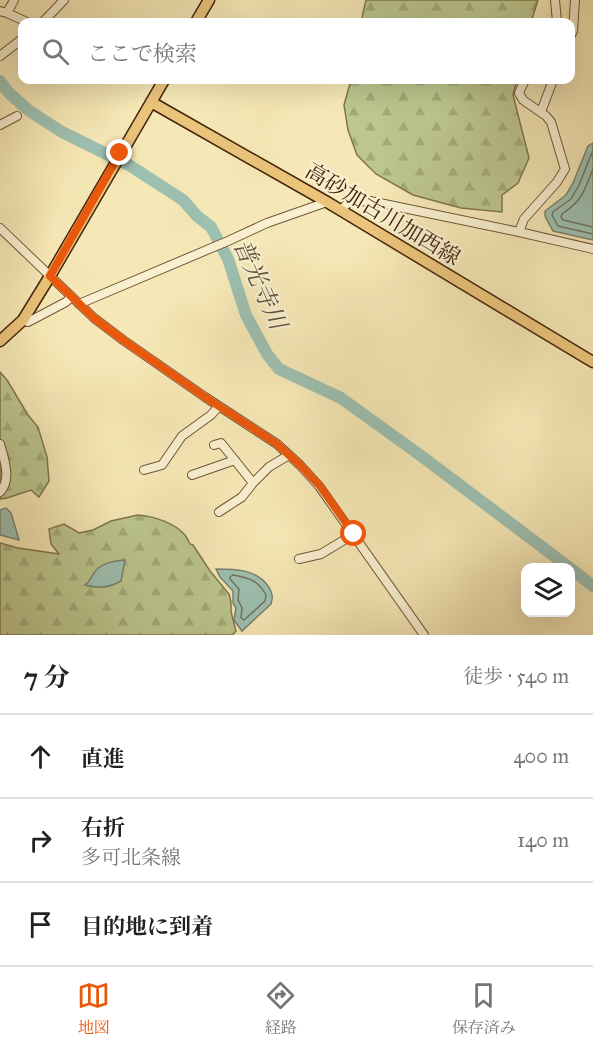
<!DOCTYPE html>
<html lang="ja">
<meta charset="utf-8">
<style>
body{margin:0;font-family:"IM FELL Great Primer","Noto Serif JP",serif;background:#f6f6f6;color:#222}
.controls{position:absolute;right:18px;bottom:18px;display:grid;overflow:hidden;border-radius:12px;box-shadow:0 6px 24px #0002}
.controls button{width:54px;height:54px;display:grid;place-items:center;padding:0;border:0;border-bottom:2px solid #e0e0e0;background:#fff;color:#222;font:30px sans-serif}
.stop{position:absolute;width:18px;height:18px;margin:-14px;border:4px solid #ea580c;border-radius:50%;background:#fff}
.stop.end{background:#ea580c;border-color:#fff;box-shadow:0 2px 6px #0008}
.list{margin:0;padding:0;list-style:none}
h2{display:flex;justify-content:space-between;align-items:center;height:78px;margin:0;padding:0 24px;font-size:26px}
h2 small{font-size:20px;font-weight:400;color:#767676}
.list li{display:grid;grid-template-columns:39px 1fr auto;gap:18px;align-items:center;box-sizing:border-box;height:84px;padding:0 24px;border-top:2px solid #e0e0e0}
.list b{display:block;font-size:22px;white-space:nowrap}
.list p{margin:0;font-size:20px;white-space:nowrap;color:#767676}
.list em{font-size:20px;font-style:normal;color:#767676}
.icon{flex:none;width:33px;height:33px;fill:none;stroke:currentColor;stroke-width:2;stroke-linecap:round;stroke-linejoin:round}
.map{position:relative;flex:none;width:593px;height:635px;overflow:hidden}
.search{position:absolute;background:#fff;box-shadow:0 6px 24px #0002;left:18px;right:18px;top:18px;height:66px;display:flex;align-items:center;gap:15px;box-sizing:border-box;padding:0 21px;border-radius:12px;color:#767676;font-size:22px}
.sheet{height:330px;background:#fff}
nav{display:flex;justify-content:space-around;align-items:center;box-sizing:border-box;height:84px;border-top:2px solid #e0e0e0;background:#fff;font-size:16px;color:#767676}
nav a{display:grid;justify-items:center;gap:3px}
nav .on{color:#ea580c}
.map>svg:first-child{display:block}
</style>
<div class="map">
<svg width="593" height="635" viewBox="0 0 593 635">
<defs>
<pattern id="forest-firs" width="22" height="20" patternUnits="userSpaceOnUse" patternTransform="scale(1.5)"><rect width="22" height="20" fill="#bcc68e"/><path d="M5 1l3.5 6h-7zM16 11l3.5 6h-7z" fill="#a3aa79"/></pattern>
</defs>
<rect width="100%" height="100%" fill="#f6e8b6"/>
<filter id="stains"><feTurbulence type="fractalNoise" baseFrequency=".00333" numOctaves="4"/><feColorMatrix values="0 0 0 0 .2 0 0 0 0 .09 0 0 0 0 .02 0 0 0 .5 -.17"/></filter>
<radialGradient id="worn" r=".72"><stop offset=".6" stop-color="#630" stop-opacity="0"/><stop offset="1" stop-color="#630" stop-opacity=".3"/></radialGradient>
<path fill="url(#forest-firs)" stroke="#80754c" stroke-width="1.5" d="M 366,0 L 538,0 L 531,22 L 361,22 Z
M 351,80 L 517,80 L 513,95 L 529,158 L 518,183 L 502,195 L 502,212 L 461,208 L 413,195 L 376,174 L 357,155 L 348,130 L 344,105 Z
M 0,372 L 7,380 L 28,415 L 38,427 L 47,457 L 49,481 L 39,497 L 31,490 L 7,498 L 0,499 Z
M 138,515 C 153,516 175,523 185,535 C 186,536 189,542 190,544 L 193,545 L 210,571 L 229,594 L 231,602 L 231,612 L 236,631 L 232,635 L 0,635 L 0,543 L 18,548 L 59,554 L 51,544 L 49,529 L 64,524 L 79,533 L 93,530 L 111,521 Z"/>
<path fill="#9dc0b1" stroke="#79826f" stroke-width="1.5" d="M 593,143 L 593,240 L 553,231 L 545,216 L 545,211 L 566,195 L 573,183 L 588,146 Z
M 6,508 L 11,513 L 19,540 L 0,535 L 0,510 Z
M 125,560 L 121,581 C 109,588 98,589 85,585 C 90,582 90,578 94,573 C 100,563 114,561 125,560 Z
M 216,569 C 235,569 256,569 268,586 C 273,593 273,597 271,604 L 242,631 L 234,620 L 236,608 L 233,603 L 233,591 L 220,577 Z"/>
<g fill="none" stroke-linecap="round" stroke-linejoin="round">
<path stroke="#70725e" stroke-width="1.5" d="M 593,150 L 579,185 L 571,199 L 553,212 L 552,215 L 558,226 L 593,234
M 593,169 C 584,191 583,200 562,214 L 561,217 L 563,220 L 593,227
M 233,575 C 249,578 258,580 266,595 L 265,601 L 244,620 L 241,618 L 242,608 L 238,600 L 239,589 L 230,579 L 230,577 Z"/>
<path stroke="#9dc0b1" stroke-width="12" d="M 0,81 L 8,92 L 28,110 L 62,132 L 129,165 L 183,200 L 197,216 L 211,227 L 228,259 L 246,315 L 267,354 L 279,369 L 341,398 L 424,458 L 570,568
M 570,568 L 593,586"/>
<g stroke="#705536" stroke-width="10">
<path id="minor" d="M 555,0 L 557,22
M 0,11 L 7,13 L 27,22
M 7,13 L 14,0
M 43,22 L 64,0
M 570,37 L 573,31 L 575,0
M 0,56 L 22,39
M 541,112 L 553,80
M 0,125 L 17,116
M 341,210 L 349,202 L 370,201 L 519,232 L 593,249
M 0,228 L 94,318 L 123,340 L 205,397 L 277,444 L 300,465 L 319,486 L 424,635
M 519,232 L 524,219 L 557,182 L 565,169 L 551,122 L 546,116 L 523,100 L 519,93 L 525,80
M 79,304 L 228,241 L 267,223 L 327,202
M 23,320 L 28,322 L 66,302 L 71,297
M 0,444 C 4,459 12,480 0,492
M 214,445 L 221,443 L 253,483
M 144,470 L 162,465 L 182,436 L 211,415 L 219,406
M 192,475 L 235,460
M 219,512 L 242,497 L 253,483 L 269,467 L 289,455
M 299,559 L 321,554 L 354,534"/>
</g>
<g stroke="#43240b" stroke-width="13">
<path id="major" d="M 196,22 L 209,0
M 151,102 L 327,202 L 593,362
M 0,341 L 23,320 L 50,276 L 164,80"/>
</g>
<use href="#minor" stroke="#f9f0d0" stroke-width="8"/>
<use href="#major" stroke="#ebc47b" stroke-width="10"/>
</g>
<g fill="none" stroke-linecap="round" stroke-linejoin="round">
<path stroke="#ea580c" stroke-width="8" d="M 120,153 L 50,276 L 94,318 L 123,340 L 205,397 L 277,444 L 300,465 L 320,486 L 354,534"/>
</g>
<g text-anchor="middle" dominant-baseline="central" stroke-width="4.5" stroke-linejoin="round" paint-order="stroke">
<g font-size="22" fill="#43240b" stroke="#f9f0d0">
<text transform="translate(383 214) rotate(31)">高砂加古川加西線</text>
</g>
<g font-size="24" font-style="italic" fill="#5e533d" stroke="#f9f0d0">
<text transform="translate(260 284) rotate(66)">普光寺川</text>
</g>
</g>
<rect width="100%" height="100%" filter="url(#stains)"/>
<rect width="100%" height="100%" fill="url(#worn)"/>
</svg>
<div class="controls">
<button><svg class="icon" aria-label="layers" viewBox="0 0 24 24"><path d="M12 4l9 5-9 5-9-5zM3 14l9 5 9-5"/></svg></button>
</div>
<div class="stop" style="left:354px;top:534px"></div>
<div class="stop end" style="left:120px;top:153px"></div>
<div class="search"><svg class="icon" aria-label="search" viewBox="0 0 24 24"><circle cx="10" cy="10" r="6"/><path d="M15 15l6 6"/></svg>ここで検索</div>
</div>
<section class="sheet">
<h2>7 分<small>徒歩 · 540 m</small></h2>
<ul class="list">
<li><svg class="icon" aria-label="ahead" viewBox="0 0 24 24"><path d="M12 20V5M6 11l6-6 6 6"/></svg><div><b>直進</b></div><em>400 m</em></li>
<li><svg class="icon" aria-label="right" viewBox="0 0 24 24"><path d="M7 20v-9h11M14 6l5 5-5 5"/></svg><div><b>右折</b><p>多可北条線</p></div><em>140 m</em></li>
<li><svg class="icon" aria-label="arrive" viewBox="0 0 24 24"><path d="M6 21V4h12l-3 4 3 4H6"/></svg><div><b>目的地に到着</b></div></li>
</ul>
</section>
<nav>
<a class="on"><svg class="icon" aria-label="map" viewBox="0 0 24 24"><path d="M3 6l6-2 6 2 6-2v14l-6 2-6-2-6 2zM9 4v14M15 6v14"/></svg>地図</a>
<a><svg class="icon" aria-label="directions" viewBox="0 0 24 24"><path d="M12 3l9 9-9 9-9-9zM9 14v-3h6M13 9l2 2-2 2"/></svg>経路</a>
<a><svg class="icon" aria-label="saved" viewBox="0 0 24 24"><path d="M7 4h10v16l-5-4-5 4z"/></svg>保存済み</a>
</nav>
